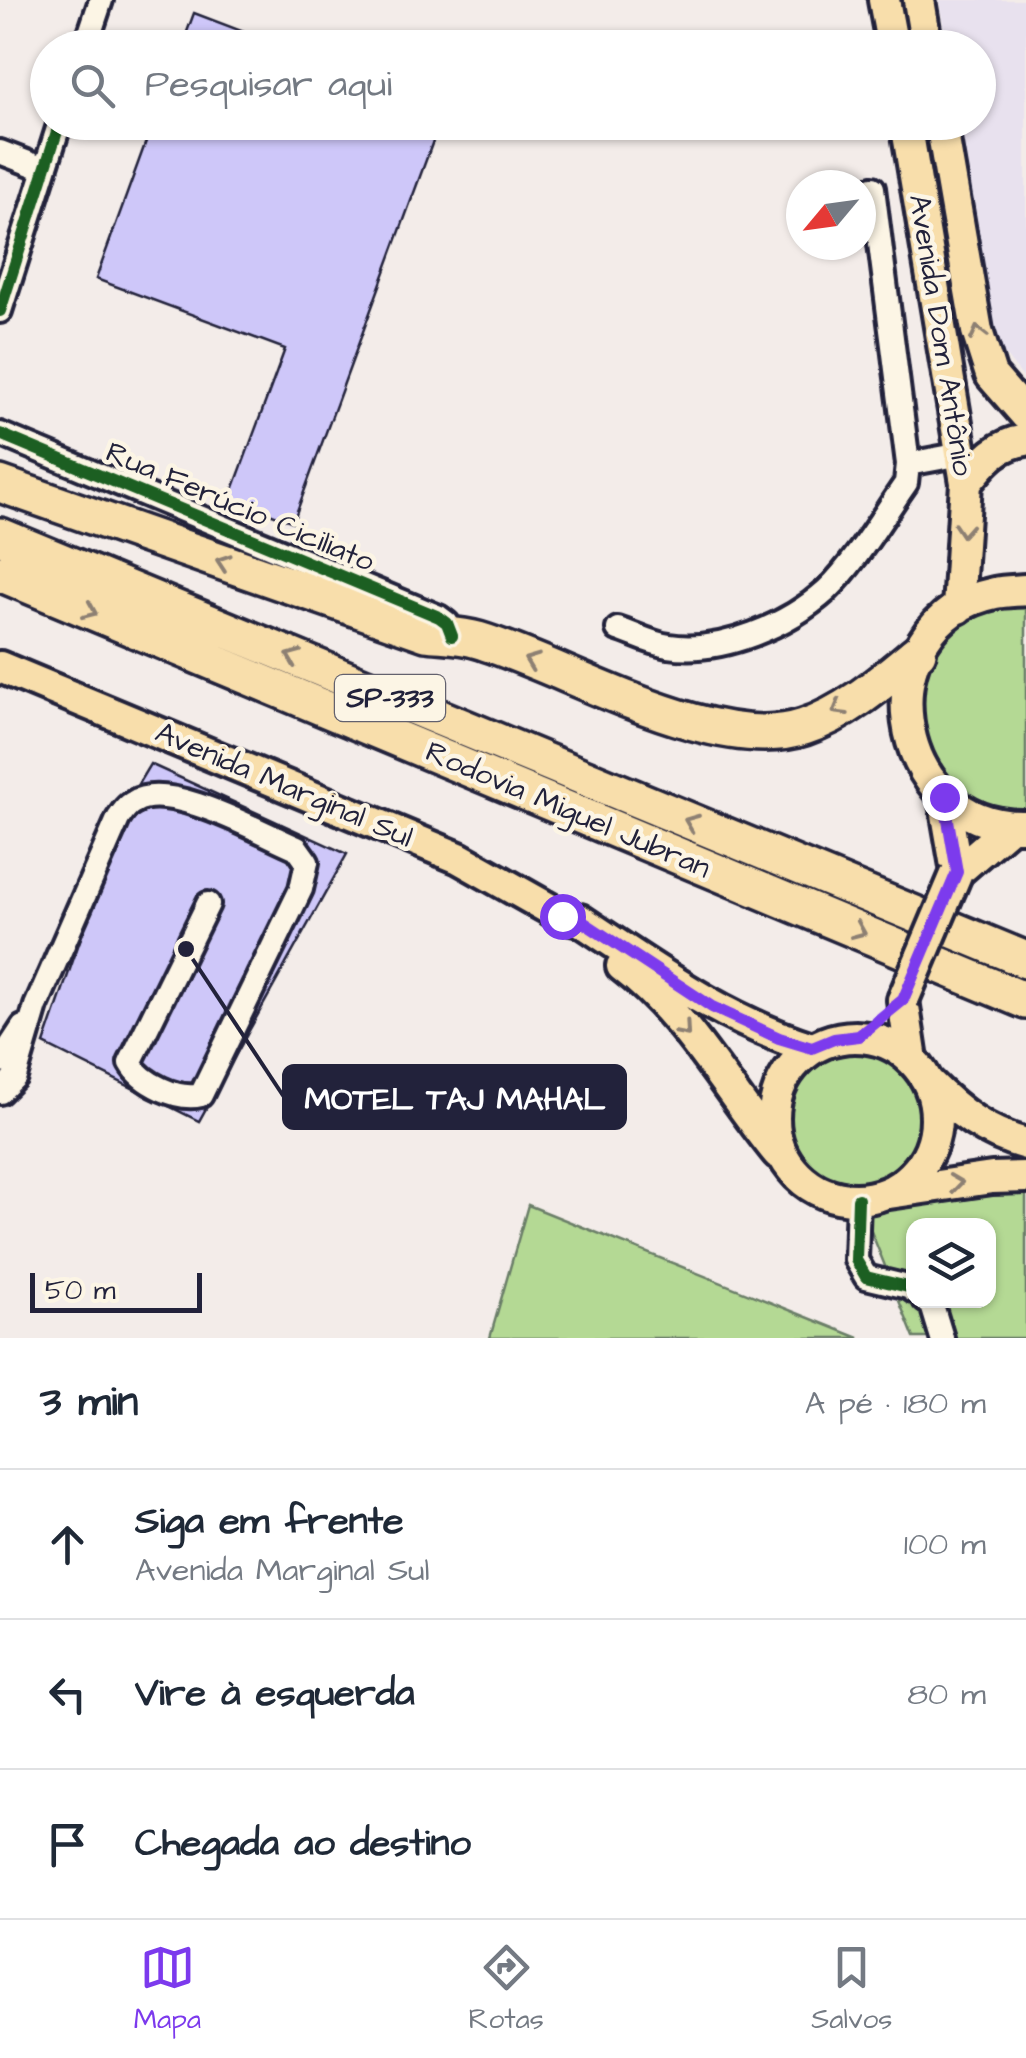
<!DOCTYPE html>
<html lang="pt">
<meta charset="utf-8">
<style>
body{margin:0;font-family:"Architects Daughter",sans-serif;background:#f2f2f3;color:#1f2937}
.controls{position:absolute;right:30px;bottom:30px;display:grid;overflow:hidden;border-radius:20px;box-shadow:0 2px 8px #0004}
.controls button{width:90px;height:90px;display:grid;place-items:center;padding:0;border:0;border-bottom:2px solid #e0e1e3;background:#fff;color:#1f2937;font:50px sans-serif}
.compass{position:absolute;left:786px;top:170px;width:90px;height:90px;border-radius:50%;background:#fff;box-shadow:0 2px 8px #0004;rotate:241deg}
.scale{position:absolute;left:30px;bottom:25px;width:172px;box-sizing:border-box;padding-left:10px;border:5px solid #22223b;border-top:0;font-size:28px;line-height:35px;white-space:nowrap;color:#22223b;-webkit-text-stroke:8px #fcf5e5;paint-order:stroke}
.stop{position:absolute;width:30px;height:30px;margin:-22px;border:8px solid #7c3aed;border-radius:50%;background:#fff}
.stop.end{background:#7c3aed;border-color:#fff;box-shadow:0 2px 10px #0008}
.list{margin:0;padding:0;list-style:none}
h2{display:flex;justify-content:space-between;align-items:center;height:130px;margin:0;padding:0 40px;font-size:42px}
h2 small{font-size:32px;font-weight:400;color:#747a83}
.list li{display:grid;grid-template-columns:65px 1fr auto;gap:30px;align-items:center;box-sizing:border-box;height:150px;padding:0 40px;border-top:2px solid #e0e1e3}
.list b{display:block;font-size:38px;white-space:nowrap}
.list p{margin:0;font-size:32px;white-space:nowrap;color:#747a83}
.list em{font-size:32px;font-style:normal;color:#747a83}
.icon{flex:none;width:55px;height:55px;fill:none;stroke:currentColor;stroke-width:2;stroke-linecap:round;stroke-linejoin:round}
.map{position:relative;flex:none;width:1026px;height:1338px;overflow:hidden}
.search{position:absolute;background:#fff;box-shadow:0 2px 8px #0004;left:30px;right:30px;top:30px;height:110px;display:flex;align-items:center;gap:25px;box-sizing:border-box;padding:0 35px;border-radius:55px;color:#747a83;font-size:38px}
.sheet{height:580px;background:#fff}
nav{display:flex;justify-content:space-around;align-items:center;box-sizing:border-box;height:140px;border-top:2px solid #e0e1e3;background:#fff;font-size:28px;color:#747a83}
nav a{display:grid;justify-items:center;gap:5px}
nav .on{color:#7c3aed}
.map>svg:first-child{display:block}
</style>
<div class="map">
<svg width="1026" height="1338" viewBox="0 0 1026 1338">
<rect width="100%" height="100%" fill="#f3ece9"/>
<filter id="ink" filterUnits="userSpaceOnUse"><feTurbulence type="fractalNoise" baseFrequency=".01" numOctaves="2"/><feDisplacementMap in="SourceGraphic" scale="20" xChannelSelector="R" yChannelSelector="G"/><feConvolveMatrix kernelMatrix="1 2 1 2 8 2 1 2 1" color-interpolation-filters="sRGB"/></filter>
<g filter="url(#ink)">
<path fill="#e8e1ee" d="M 939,0 L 1026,0 L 1026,381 L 993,340 L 959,123 L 978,122 L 978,48 L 947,47 Z"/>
<path fill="#b4d994" stroke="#6b7e68" stroke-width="2.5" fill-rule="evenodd" d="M 1013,605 L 1026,605 L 1026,810 C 899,811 880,629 1013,605 Z
M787 1118a70 70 0 1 1 140 0a70 70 0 1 1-140 0Z
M 1026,1191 L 1026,1338 L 914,1338 L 858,1199 ZM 914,1226 L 988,1226 L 988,1300 L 914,1300 Z
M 528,1205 L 859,1338 L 490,1338 Z"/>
<path fill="#cec7f9" stroke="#22223b" stroke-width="2.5" d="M 194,13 L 286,48 L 181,48 Z
M 153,122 L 440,122 L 293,522 L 230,498 L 285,349 L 96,279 Z
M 150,764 L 347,854 L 199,1121 L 44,1044 L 129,799 Z"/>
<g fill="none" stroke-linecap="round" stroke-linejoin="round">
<g stroke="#22223b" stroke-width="30">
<path id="minor" d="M 85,48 L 101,0
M 0,152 L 44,169
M 0,311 L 60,122
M 0,434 L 439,617 L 447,623 L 452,636
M 908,464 L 962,454
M 618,629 C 634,634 652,644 669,646 C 722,654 788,625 827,590 C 856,562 882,517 906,483 L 908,464 L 873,188
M 0,1062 L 23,1027
M 0,1092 L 15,1077 L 36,1006 L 118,819 C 122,813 127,805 134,802 C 169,780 261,833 297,848 L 307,862 L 301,889 L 201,1095 C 178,1101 141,1083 130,1063 L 208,904
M 858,1199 L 856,1260 L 866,1277 L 908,1287 L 914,1291
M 925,1300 L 932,1305 L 942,1338"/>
</g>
<g stroke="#22223b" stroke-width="38">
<path id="major" d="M 884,0 L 893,48
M 919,0 L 927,48
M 906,122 L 966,483 L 958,608
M 941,122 L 977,331 L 991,375 L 1026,415
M 966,483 C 984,461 997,444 1026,440
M 1026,590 C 1016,591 1005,591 995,593 C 860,621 887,830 1026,826
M 0,667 L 459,858 L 562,916 L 580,920 C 657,971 723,1020 812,1048
M 944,797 L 957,872
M 957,872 L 1009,827
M 622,966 C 687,1015 727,1091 778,1153
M 903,1000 L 912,1060
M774 1118a81 81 0 1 1 162 0a81 81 0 1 1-162 0Z
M 929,1083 C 958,1112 985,1133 1026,1144
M 889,1193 L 992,1178 L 1026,1177"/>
</g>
<g stroke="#22223b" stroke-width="42">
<path id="highway" d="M 0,484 L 426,633 C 443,635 462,635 478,640 C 566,666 715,757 804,727 C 847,713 884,680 918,652
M 0,536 L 1026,960
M 0,573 L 1026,1001"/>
</g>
<use href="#minor" stroke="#fcf5e5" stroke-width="22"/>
<use href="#major" stroke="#f8deab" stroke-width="30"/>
<use href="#highway" stroke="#f8deab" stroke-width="35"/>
<g stroke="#22223b" stroke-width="38" stroke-linecap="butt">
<path id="major-bridge" d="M 903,1000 L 957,872"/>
</g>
<use href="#major-bridge" stroke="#f8deab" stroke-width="30"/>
<g stroke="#fcf5e5" stroke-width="19">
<path id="cycleway" d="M 0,311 L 60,122
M 0,434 L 439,617 L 447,623 L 452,636
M 858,1199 L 856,1260 L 866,1277 L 908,1287 L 914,1291"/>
</g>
<use href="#cycleway" stroke="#1b5e20" stroke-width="12"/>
</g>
<defs><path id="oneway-chevron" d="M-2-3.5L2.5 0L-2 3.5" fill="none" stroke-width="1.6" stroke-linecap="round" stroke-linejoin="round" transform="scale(2.5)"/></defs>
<g stroke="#8d8073">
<use href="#oneway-chevron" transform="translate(978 333) rotate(-104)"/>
<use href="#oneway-chevron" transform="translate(963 530) rotate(94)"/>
<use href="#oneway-chevron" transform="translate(223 562) rotate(-161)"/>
<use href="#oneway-chevron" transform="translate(90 611) rotate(23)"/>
<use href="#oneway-chevron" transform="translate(293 657) rotate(-158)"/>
<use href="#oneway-chevron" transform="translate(531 661) rotate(-159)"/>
<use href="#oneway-chevron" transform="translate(839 709) rotate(150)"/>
<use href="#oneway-chevron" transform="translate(691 822) rotate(-158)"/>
<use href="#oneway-chevron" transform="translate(859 931) rotate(23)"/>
<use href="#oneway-chevron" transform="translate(684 1030) rotate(49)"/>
<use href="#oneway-chevron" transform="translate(956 1183) rotate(-8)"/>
</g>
</g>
<g fill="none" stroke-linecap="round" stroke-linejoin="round" filter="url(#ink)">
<path stroke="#7c3aed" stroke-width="12" d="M 562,916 L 580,920 L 712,1007 L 779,1038 L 812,1048 L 834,1039 L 859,1036 L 903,1000 L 957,872 L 944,797"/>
</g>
<g text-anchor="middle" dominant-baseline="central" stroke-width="9" stroke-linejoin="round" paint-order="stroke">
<rect fill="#fcf5e5" stroke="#63616e" stroke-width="2.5" x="335" y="675" width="110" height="46" rx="8"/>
<g font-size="28" font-weight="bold" fill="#22223b">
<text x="390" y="698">SP-333</text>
</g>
<g font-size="30" fill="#22223b" stroke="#fcf5e5">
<text transform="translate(941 335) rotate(81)">Avenida Dom Antônio</text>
<text transform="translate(240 507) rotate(23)">Rua Ferúcio Ciciliato</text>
<text transform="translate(284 785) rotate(23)">Avenida Marginal Sul</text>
<text transform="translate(568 810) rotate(23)">Rodovia Miguel Jubran</text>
</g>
</g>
<path fill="none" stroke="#22223b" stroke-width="4" d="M186 949L284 1097"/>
<circle fill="#22223b" stroke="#fcf5e5" stroke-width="4" cx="186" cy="949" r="10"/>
<rect fill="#22223b" stroke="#22223b" stroke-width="4" x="284" y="1066" width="341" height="62" rx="10"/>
<g font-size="32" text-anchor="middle" font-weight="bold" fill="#fff">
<text x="455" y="1109">MOTEL TAJ MAHAL</text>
</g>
</svg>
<div class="controls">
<button><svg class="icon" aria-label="layers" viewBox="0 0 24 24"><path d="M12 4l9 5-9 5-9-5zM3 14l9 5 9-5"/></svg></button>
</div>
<svg class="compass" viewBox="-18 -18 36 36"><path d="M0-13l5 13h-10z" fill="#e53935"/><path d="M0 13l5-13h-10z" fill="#747a83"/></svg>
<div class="scale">50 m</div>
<div class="stop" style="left:562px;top:916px"></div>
<div class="stop end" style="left:944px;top:797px"></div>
<div class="search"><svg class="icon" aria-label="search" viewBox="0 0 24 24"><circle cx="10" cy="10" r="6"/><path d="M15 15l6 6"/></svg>Pesquisar aqui</div>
</div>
<section class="sheet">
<h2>3 min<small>A pé · 180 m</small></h2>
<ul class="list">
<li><svg class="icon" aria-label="ahead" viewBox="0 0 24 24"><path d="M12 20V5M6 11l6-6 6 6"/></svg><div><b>Siga em frente</b><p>Avenida Marginal Sul</p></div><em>100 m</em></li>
<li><svg class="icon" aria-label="left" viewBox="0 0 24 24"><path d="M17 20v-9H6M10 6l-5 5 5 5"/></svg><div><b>Vire à esquerda</b></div><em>80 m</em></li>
<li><svg class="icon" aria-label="arrive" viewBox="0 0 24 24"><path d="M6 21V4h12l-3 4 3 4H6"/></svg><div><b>Chegada ao destino</b></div></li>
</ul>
</section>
<nav>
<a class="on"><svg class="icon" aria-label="map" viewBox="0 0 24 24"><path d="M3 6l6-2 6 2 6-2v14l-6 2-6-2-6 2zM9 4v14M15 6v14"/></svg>Mapa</a>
<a><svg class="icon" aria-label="directions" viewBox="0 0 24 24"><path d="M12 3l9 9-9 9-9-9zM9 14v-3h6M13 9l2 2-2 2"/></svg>Rotas</a>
<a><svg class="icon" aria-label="saved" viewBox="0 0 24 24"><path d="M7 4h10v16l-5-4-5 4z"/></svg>Salvos</a>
</nav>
